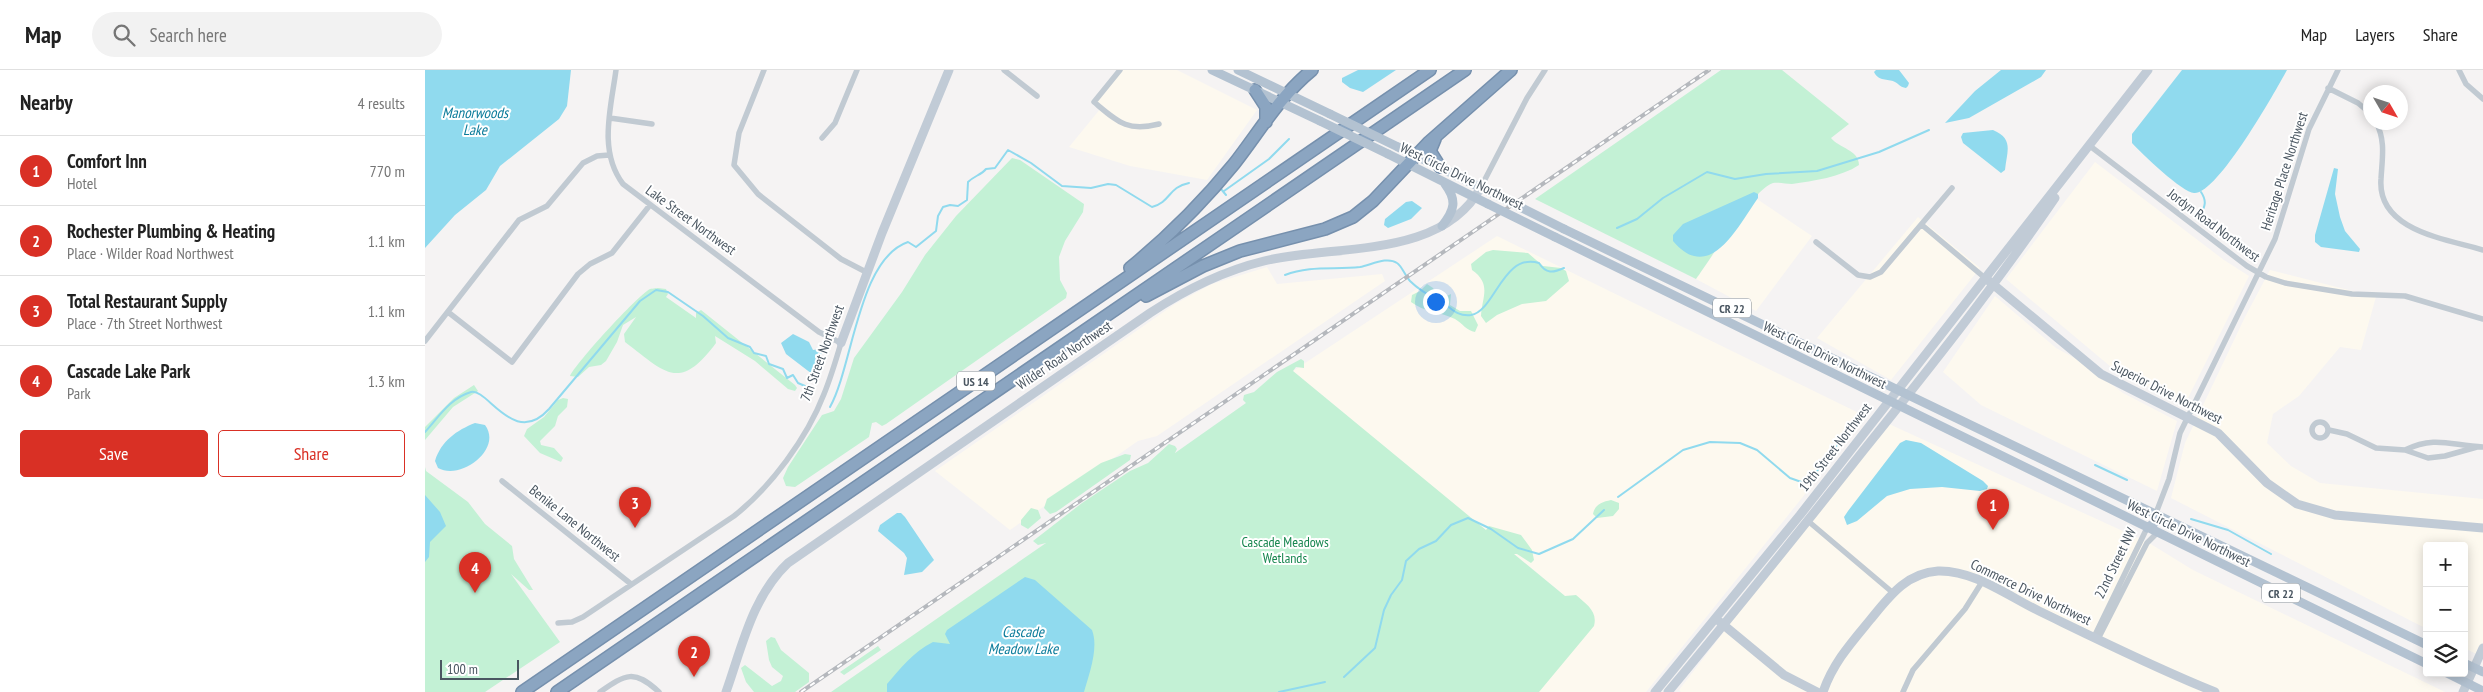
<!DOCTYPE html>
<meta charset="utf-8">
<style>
body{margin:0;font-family:"PT Sans Narrow",sans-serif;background:#f2f2f2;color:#222}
.controls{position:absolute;right:15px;bottom:15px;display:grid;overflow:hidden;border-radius:5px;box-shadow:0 2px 12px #0003}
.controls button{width:45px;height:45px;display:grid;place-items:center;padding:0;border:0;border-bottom:1px solid #e0e0e0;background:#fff;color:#222;font:25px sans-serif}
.compass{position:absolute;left:1938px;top:15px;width:45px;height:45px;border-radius:50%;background:#fff;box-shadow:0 2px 12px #0003;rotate:129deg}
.scale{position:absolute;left:15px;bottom:12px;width:79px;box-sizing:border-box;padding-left:5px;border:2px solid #4a5661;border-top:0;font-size:14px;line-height:18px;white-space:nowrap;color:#4a5661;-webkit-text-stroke:4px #fff;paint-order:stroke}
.you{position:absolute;left:1010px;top:231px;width:18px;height:18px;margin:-12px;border:4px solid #fff;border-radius:50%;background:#1a73e8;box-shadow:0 0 0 8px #1a73e833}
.badge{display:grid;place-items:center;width:32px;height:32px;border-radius:50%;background:#d93025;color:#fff;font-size:16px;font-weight:700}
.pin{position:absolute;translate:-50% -41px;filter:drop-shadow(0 1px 2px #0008)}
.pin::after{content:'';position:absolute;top:26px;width:18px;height:15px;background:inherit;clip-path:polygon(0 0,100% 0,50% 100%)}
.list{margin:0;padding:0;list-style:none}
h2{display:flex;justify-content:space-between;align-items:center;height:65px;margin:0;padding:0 20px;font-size:21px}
h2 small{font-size:16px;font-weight:400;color:#767676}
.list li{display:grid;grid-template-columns:32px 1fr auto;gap:15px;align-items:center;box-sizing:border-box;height:70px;padding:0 20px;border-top:1px solid #e0e0e0}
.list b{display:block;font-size:19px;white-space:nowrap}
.list p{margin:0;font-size:16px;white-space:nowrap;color:#767676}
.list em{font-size:16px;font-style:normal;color:#767676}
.actions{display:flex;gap:10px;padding:15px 20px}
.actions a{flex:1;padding:11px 0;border:1px solid #d93025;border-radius:5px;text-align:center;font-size:18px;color:#d93025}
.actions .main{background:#d93025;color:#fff}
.icon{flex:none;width:28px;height:28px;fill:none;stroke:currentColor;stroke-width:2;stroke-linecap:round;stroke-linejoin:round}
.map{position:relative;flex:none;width:2058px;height:622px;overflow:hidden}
header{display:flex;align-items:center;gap:30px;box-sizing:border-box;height:70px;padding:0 25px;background:#fff;border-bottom:1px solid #e0e0e0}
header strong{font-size:24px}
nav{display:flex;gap:28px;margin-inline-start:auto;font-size:18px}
.search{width:350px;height:45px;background:#f2f2f2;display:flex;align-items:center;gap:12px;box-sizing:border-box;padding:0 18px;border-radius:28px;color:#767676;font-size:19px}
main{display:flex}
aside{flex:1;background:#fff}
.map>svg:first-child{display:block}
</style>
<header>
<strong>Map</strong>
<div class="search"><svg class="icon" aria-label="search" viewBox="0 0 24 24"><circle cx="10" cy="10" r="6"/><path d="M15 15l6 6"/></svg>Search here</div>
<nav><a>Map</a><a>Layers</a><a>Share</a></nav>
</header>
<main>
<aside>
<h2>Nearby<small>4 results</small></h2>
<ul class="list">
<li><span class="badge">1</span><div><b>Comfort Inn</b><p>Hotel</p></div><em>770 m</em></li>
<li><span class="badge">2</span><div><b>Rochester Plumbing &amp; Heating</b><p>Place · Wilder Road Northwest</p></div><em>1.1 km</em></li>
<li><span class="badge">3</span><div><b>Total Restaurant Supply</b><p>Place · 7th Street Northwest</p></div><em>1.1 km</em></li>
<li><span class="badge">4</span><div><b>Cascade Lake Park</b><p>Park</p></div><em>1.3 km</em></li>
</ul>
<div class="actions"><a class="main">Save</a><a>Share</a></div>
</aside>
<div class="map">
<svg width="2058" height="622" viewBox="0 0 2058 622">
<rect width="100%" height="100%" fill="#f5f3f3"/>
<path fill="#fdf9ef" d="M 695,0 L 752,0 L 832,40 L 782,110 L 705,96 L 644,77 L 676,38 L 669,32 Z
M 1670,92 L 1799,190 L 1824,206 L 1760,334 L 1692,302 L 1581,209 Z
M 1329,127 L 1387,166 L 1331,241 L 1271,209 Z
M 1493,147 L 1555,198 L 1466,310 L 1392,268 Z
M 1072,166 L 1442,347 L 1221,622 L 1109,622 L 1169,550 L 868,301 Z
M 842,197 L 852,214 L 957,204 L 960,211 L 732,366 L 713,371 L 585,460 L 510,401 L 750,234 L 787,214 Z
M 1845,200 L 1951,227 L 1936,280 L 1915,277 L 1874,326 L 1848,344 L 1842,373 L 1866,396 L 1895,413 L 2058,429 L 2058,587 L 2039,578 L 2039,476 L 2002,476 L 2002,559 L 1746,428 L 1760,373 L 1820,247 Z
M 1570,226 L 1631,278 L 1655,291 L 1698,323 L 1752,351 L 1732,421 L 1556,335 L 1518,302 Z
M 1464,354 L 1724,473 L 1768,500 L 2020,622 L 1256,622 L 1254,620 L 1301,559 Z"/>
<path fill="#c3f1d5" d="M 1296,0 L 1357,0 L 1424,54 L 1406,68 C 1414,78 1434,80 1434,95 C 1416,107 1388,111 1367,114 C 1361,114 1354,112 1348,113 C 1328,119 1285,190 1271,209 L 1110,129 Z
M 587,88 L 595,90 L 659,134 L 658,142 L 640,171 L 634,187 L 635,210 L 642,223 L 641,228 L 461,354 L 457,356 L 451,352 L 447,353 L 444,367 L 370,417 L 361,416 L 358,408 L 363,397 L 397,345 L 409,341 L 416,329 L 429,288 L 477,222 L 500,185 L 531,146 Z
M 1068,180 L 1103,183 L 1118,196 L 1136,198 L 1141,201 L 1144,211 L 1121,231 L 1097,234 L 1072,245 L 1061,253 L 1056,246 C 1057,227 1067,214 1047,200 L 1046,194 L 1061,182 Z
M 1002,214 L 1008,218 L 1015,229 L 1026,224 L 1025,235 L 1035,241 L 1046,241 L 1053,255 L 1050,262 C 1042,261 1037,253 1030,249 C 1016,242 999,242 986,232 L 987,225 L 995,221 Z
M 233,218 L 241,219 L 243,224 L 241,227 L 271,248 L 271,243 L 276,240 L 370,315 L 372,318 L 370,321 L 363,319 L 330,291 L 290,266 L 291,273 C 254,323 240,302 200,272 L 199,264 L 211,247 L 198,255 L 192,272 L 181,291 L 176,295 L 164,297 L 153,307 L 145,306 C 151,293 212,226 225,219 C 225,219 232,218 233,218 Z
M 876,289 L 879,291 L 879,298 L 871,297 L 868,301 L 1061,460 L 1064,456 L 1096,465 L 1107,480 L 1109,490 L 1106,493 L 1092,484 L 1089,484 L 1140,526 L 1151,525 C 1161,534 1173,541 1169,556 L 1114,622 L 406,622 L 621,473 L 613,475 L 608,471 L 657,433 L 705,401 L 723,393 L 744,374 L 750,376 L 752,379 L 750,383 L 821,333 L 818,330 L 819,325 L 829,322 L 852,302 Z
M 49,315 L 53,321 L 28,337 L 0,370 L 0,357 L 29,328 Z
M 138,328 L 143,329 L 142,337 L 133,346 L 130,356 L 115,371 L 116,375 L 129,378 L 138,388 L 136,392 L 115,383 L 99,366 L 102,359 L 119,347 L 133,330 Z
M 700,384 L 706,385 L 705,390 L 631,442 L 625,444 L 619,438 L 622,429 L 676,393 Z
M 0,397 L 1,401 L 43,432 L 60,454 L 87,476 L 89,489 L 108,520 L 104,520 L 86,504 L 135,572 L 60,622 L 0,622 Z
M 1186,430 L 1194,433 L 1194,439 L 1188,446 L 1172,448 L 1168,444 C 1170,434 1177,432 1186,430 Z
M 606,438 L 613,440 L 616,448 L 603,459 L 596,455 L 596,450 Z
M 346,567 L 350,568 L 356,580 L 384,603 L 384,612 L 370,622 L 329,622 L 321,612 L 316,598 L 320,595 L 347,616 L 356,611 L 358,606 L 347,597 L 344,590 L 341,571 Z
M 453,576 L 456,580 L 419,605 L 415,602 Z"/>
<path fill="#90daee" d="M 0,0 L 146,0 L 142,36 L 134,49 L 75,96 L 61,120 L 30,145 L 0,178 Z
M 933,0 L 971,0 L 938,22 L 925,18 L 917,12 L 917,8 Z
M 1451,0 L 1474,0 L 1484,13 L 1483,16 L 1481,18 C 1475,17 1475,15 1470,12 C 1462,8 1454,12 1449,2 Z
M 1576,0 L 1621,0 L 1616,7 L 1544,48 L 1520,53 L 1550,21 Z
M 1757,0 L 1862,0 C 1850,22 1792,125 1769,123 C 1758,123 1716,83 1707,73 L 1707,64 Z
M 1568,60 C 1589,69 1582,81 1580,100 L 1576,103 L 1538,73 L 1536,67 L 1538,63 Z
M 1909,98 L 1913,99 L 1910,124 L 1915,147 L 1920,161 L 1935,179 L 1934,182 L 1896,177 L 1890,172 L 1890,165 Z
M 1329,122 L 1333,124 L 1333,128 C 1313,156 1285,215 1248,171 L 1248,165 L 1258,154 Z
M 987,131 L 997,138 L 986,149 L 963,158 L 959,155 L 960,149 L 981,132 Z
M 368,264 L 384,272 L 388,280 L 394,279 L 397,282 L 391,307 L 361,284 L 356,273 Z
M 50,353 L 60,355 C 78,379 36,411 13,398 L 10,391 C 16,371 32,360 50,353 Z
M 1481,370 L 1496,373 L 1558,411 L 1563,416 L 1562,419 L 1555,421 L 1517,417 L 1485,419 L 1462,426 L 1432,451 L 1422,455 L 1419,447 L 1423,441 L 1475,373 Z
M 0,425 L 15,442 L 21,456 L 5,472 L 4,487 L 0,492 Z
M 472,443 L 476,443 L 480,447 L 509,490 L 497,502 L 479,505 L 482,488 L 479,483 L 453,461 L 455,455 Z
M 600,507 L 610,510 L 667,560 C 674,578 664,604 659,622 L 462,622 L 462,614 C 476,598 488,582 508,572 L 525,574 L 520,564 L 522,560 Z"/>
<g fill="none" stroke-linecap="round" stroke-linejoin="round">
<path stroke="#90daee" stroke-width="2" d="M 796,119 L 801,125
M 799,121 L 844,89 L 864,69
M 1776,122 C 1782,131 1780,136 1776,144 L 1784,151
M 1192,158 L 1212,149 L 1238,128 L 1282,102 L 1310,109 L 1341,104 L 1392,101 L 1454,82 L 1504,60
M 1798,162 L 1833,188
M 860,205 C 885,195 910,200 935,197 C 946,195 962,186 972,193 C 977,196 980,206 985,211 C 994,220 1003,225 1013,230 C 1024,234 1029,247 1046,245 C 1070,241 1078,182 1114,193 C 1121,204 1128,203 1139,198
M 405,337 C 428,296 433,189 483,172 L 491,177 L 511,161 L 513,146 L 518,137 L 525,135 L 533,136 L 542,130 L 543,112 C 549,106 556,105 561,99 L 570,98 L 583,80 L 606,93 L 637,116 L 666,118 L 683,114 L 691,115 L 727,137 C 746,132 743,117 764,113
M 0,362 C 13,348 25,328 46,322 C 63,318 89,378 124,339 L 215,231 L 231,220 L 243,222 L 278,246 L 303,268 L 325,277 L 329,283 L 341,286 L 344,294 L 358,299 L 362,308 L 368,305 L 373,313 L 380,316 L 384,326
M 1670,395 L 1702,410
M 1193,427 L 1258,380 L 1285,372 L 1315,373 L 1332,380 L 1365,408 L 1382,414 L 1440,339
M 1766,449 L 1803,460 L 1846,484
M 919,607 L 950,578 L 959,540 L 966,525 L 977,510 L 981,491 L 994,479 L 1011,471 L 1026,455 L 1043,448 L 1066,459 L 1093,478 L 1114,484 L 1148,469 L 1179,440
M 854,622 L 900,612"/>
<g stroke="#7690ad" stroke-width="14">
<path id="highway" d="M 830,20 L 841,37 L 841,52
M 1010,69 L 1005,81 L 1015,97
M 705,198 C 743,167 778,132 809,94 C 834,62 855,26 887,0
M 721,226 L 778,196 L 815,181 L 900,159 L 928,147 L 948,131 L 1003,73 L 1086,0
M 97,622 L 1005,0
M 132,622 L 1040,0"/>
</g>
<path stroke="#c1cad2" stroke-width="5.5" d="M 339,0 L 314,63 L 309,95 L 333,124 L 416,189 L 441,202
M 579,0 L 612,26
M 695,0 L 669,32 C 693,52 702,62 734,54
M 2034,0 L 2041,14 L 2058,29
M 1903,18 L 1933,33 L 1946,44
M 185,48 L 227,54
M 1951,52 C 1961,71 1957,89 1956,109 C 1952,161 2022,169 2058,180
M 397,68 L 410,53 L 432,0
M 1665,76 L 1822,196 L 1841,207 L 1860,213 L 1927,224 L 1980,226 L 2058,249
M 1056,117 L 1102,28 L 1120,0
M 1497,155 L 1560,208
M 1391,172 L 1433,205 L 1445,207 L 1456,202 L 1527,118
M 23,242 L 87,292 L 153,204 L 165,194 L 187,183 L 225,135
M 0,271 L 94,150 L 122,136 L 158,93 L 172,86 L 184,85
M1887 360a8 8 0 1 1 16 0a8 8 0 1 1-16 0Z
M 1904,360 L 1922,364 L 1951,378 L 1980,380 L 2003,388 L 2020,386 L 2052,377
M 1980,380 C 2011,365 2027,376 2058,377
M 77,411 L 206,514
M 1731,443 L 1744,409 L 1755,363 L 1850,169 L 1884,59 L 1913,0
M 1383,451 L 1467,522
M 133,553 L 147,552 L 158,547 L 309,446 C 346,417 382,368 399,324 C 406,307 411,290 416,273 L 394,262 L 198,114 C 173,81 186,38 191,0
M 1669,567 L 1722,458
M 1673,569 L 1722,473 L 1732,463
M 175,622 C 201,604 209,599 234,622
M 1478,622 L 1488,600 L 1540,539 L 1557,512"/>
<path stroke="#c1cbd6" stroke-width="9" d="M 1564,211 L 1676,304 L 1793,363 L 1842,413 L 1872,434 L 1910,445 L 2058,458
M 416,273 L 457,163 L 524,0
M 1295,552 L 1359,605 L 1392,622
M 301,622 C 317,577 327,527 363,493 L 725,243 C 760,220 798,201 839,191 C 908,174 1017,190 1056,117
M 1230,622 L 1375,445 L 1723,0
M 1243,622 C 1309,543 1374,462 1438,381 C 1504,299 1570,216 1630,128
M 1398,622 C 1408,593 1426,573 1445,550 C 1464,527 1481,503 1513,501 C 1549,500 1583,526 1614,541 C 1672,569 1730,598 1790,622
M 2038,622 L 2058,578"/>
<path stroke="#b3c2d1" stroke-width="9" d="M 787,0 L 895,51
M 813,0 L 905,44
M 973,77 L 1073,126
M 963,84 L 1063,134
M 1017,156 C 1030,140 1032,130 1020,114
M 1139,159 L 2002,575
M 1130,167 L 2002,594
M 1722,458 L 1732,451 L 1746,452
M 2039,593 L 2058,602
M 2022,603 L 2058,621"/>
<use href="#highway" stroke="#8ba5c1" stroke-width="11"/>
<g stroke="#b5b8bd" stroke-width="4">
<path id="rail" d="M 376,622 L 1284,0"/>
</g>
<use href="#rail" stroke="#fff" stroke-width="2" stroke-dasharray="5.5" stroke-linecap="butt"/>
<path stroke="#b3c2d1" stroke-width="9" d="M 905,44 L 973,77
M 895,51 L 963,84
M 1073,126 L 1139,159
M 1063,134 L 1130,167"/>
</g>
<g text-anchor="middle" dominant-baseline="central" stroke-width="4" stroke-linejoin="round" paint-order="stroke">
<g fill="#fff" stroke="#808990" stroke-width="1">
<rect x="1288" y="228.5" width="38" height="19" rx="4"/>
<rect x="532" y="301.5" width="38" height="19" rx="4"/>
<rect x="1837" y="513.5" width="38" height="19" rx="4"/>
</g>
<g font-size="12" font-weight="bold" fill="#4a5661">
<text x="1307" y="238">CR 22</text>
<text x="551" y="311">US 14</text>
<text x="1856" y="523">CR 22</text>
</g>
<g font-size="14" fill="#4a5661" stroke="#fff">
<text transform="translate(1859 101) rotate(-72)">Heritage Place Northwest</text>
<text transform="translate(1037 106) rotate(26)">West Circle Drive Northwest</text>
<text transform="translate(266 150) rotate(36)">Lake Street Northwest</text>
<text transform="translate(1789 155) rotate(37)">Jordyn Road Northwest</text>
<text transform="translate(397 283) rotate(-70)">7th Street Northwest</text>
<text transform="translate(639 285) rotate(-34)">Wilder Road Northwest</text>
<text transform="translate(1400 285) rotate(26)">West Circle Drive Northwest</text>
<text transform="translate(1742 322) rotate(27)">Superior Drive Northwest</text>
<text transform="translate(1410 377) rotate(-52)">19th Street Northwest</text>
<text transform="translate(150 453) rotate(39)">Benike Lane Northwest</text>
<text transform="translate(1764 463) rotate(26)">West Circle Drive Northwest</text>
<text transform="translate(1690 493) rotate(-64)">22nd Street NW</text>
<text transform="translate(1606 522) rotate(26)">Commerce Drive Northwest</text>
</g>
<g font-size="14" fill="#17864f" stroke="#fff">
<text x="860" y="472">Cascade Meadows<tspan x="860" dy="16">Wetlands</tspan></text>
</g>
<g font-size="15" font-style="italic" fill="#0c7c9b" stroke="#fff">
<text x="50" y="42">Manorwoods<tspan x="50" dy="17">Lake</tspan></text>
<text x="598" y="561">Cascade<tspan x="598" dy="17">Meadow Lake</tspan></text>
</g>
</g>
</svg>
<div class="controls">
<button>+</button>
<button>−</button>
<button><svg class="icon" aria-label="layers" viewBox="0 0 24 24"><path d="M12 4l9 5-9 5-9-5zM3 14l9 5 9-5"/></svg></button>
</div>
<svg class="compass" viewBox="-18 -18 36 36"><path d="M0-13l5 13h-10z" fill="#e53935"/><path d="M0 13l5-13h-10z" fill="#767676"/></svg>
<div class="scale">100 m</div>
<div class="you"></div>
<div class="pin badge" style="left:1568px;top:460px">1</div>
<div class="pin badge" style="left:269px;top:607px">2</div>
<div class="pin badge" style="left:210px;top:458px">3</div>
<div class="pin badge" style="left:50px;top:523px">4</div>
</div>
</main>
